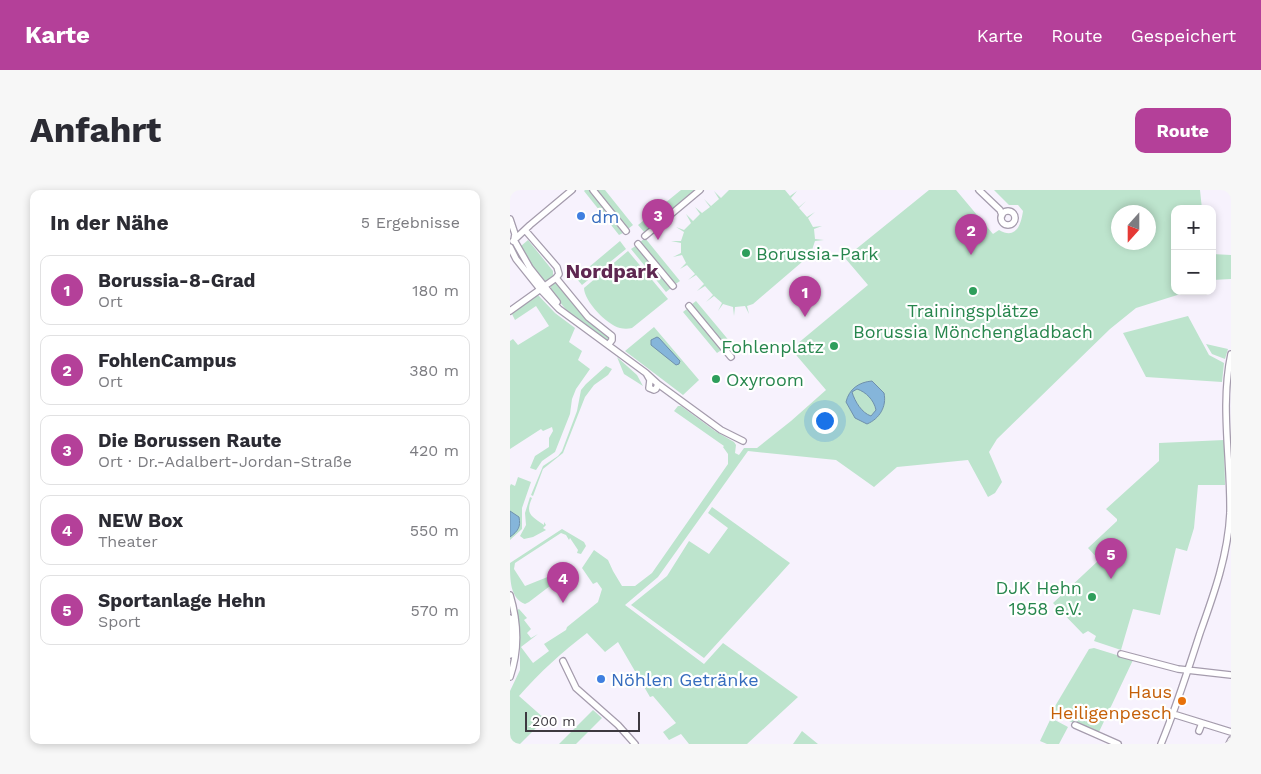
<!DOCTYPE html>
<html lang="de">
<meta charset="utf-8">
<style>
body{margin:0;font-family:"Work Sans",sans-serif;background:#f7f7f7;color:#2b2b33}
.controls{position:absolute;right:15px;top:15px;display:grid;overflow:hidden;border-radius:10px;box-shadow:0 2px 8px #0003}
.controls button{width:45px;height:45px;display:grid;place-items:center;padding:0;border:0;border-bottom:1px solid #e1e1e2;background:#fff;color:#2b2b33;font:25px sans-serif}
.compass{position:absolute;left:601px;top:15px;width:45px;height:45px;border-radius:50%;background:#fff;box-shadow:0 2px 8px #0003;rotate:201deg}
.scale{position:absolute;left:15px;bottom:12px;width:115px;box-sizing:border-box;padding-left:5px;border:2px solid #3d3940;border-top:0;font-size:14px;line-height:18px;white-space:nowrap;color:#3d3940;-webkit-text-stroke:4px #fff;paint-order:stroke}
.you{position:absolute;left:314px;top:230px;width:18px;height:18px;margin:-12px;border:4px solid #fff;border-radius:50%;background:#1a73e8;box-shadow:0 0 0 8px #1a73e833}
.badge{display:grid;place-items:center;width:32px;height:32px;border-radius:50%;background:#b44099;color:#fff;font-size:16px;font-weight:700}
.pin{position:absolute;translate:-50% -41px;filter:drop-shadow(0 1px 2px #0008)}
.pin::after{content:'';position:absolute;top:26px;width:18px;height:15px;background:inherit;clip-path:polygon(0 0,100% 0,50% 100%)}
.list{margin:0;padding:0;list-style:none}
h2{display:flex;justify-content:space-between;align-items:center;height:65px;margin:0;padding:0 20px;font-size:21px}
h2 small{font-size:16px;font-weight:400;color:#7c7c81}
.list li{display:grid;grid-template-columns:32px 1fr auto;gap:15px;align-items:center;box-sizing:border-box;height:70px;margin:0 10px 10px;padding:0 10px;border:1px solid #e1e1e2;border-radius:10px}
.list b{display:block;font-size:19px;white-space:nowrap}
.list p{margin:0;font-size:16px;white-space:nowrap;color:#7c7c81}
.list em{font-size:16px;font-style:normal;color:#7c7c81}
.map{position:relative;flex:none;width:721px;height:554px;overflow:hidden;border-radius:10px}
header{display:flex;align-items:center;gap:30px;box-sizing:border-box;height:70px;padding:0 25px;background:#b44099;color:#fff}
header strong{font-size:24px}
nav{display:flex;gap:28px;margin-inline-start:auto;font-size:18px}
.intro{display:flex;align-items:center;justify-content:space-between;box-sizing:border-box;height:120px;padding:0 30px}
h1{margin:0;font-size:35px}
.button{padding:12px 22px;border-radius:10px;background:#b44099;color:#fff;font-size:18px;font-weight:700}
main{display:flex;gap:30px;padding:0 30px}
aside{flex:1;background:#fff;border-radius:10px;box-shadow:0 2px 8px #0003}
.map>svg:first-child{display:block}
</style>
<header>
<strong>Karte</strong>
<nav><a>Karte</a><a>Route</a><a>Gespeichert</a></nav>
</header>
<div class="intro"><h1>Anfahrt</h1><a class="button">Route</a></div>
<main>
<aside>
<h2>In der Nähe<small>5 Ergebnisse</small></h2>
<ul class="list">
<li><span class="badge">1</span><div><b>Borussia-8-Grad</b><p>Ort</p></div><em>180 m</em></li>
<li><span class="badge">2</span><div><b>FohlenCampus</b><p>Ort</p></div><em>380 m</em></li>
<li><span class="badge">3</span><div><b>Die Borussen Raute</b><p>Ort · Dr.-Adalbert-Jordan-Straße</p></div><em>420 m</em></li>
<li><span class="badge">4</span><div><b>NEW Box</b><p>Theater</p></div><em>550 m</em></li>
<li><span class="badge">5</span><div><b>Sportanlage Hehn</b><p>Sport</p></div><em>570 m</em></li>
</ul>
</aside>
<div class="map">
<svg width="721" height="554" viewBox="0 0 721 554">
<rect width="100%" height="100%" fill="#f7f2fd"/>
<path fill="#bde4cd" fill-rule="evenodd" d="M 75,0 L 81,0 L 115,42 L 109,45 L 74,1 Z
M 85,0 L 95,0 L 123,35 L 118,39 Z
M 171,0 L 187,0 L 135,43 L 128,35 Z
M 219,0 L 275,0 L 280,6 L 287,1 L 281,8 L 289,17 L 296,11 L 289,18 L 297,27 L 305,22 L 298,28 L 303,37 L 312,36 L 304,39 L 305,49 L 314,50 L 305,51 L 302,60 L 309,66 L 301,62 L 299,66 L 243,114 L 237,116 L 239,124 L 235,116 L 225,117 L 224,126 L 223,117 L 213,114 L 208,121 L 212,113 L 204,106 L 196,112 L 203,105 L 195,96 L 187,101 L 194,94 L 186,85 L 178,90 L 185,84 L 177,75 L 170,79 L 176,73 L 172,65 L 163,67 L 171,63 L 171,53 L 161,51 L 171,51 L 174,42 L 166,37 L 174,40 L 181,33 L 176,24 L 183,31 L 190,24 L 185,17 L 192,23 L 200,17 L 194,9 L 201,16 L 209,9 L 204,1 L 211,8 Z
M 419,0 L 446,0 L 483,44 L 489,40 C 506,50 511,35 513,21 L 508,15 L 499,15 L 484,0 L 690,0 L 692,19 L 665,19 L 665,101 L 680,101 L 626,118 L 600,139 L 487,249 L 479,262 L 492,292 L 485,303 L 478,307 L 458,270 L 387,277 L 364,297 L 326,270 L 238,261 L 148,387 L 115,415 L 194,474 L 213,453 L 288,507 L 237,554 L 179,554 L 171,544 L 159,550 L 153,542 L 166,533 L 143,506 L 140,507 L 108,452 L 95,462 L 77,443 C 52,462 30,482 9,506 L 35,529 L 10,554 L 0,554 L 0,501 L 10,480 L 10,442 L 7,420 L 9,419 L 17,428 L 14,430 L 21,439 L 17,443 L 21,448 L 28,444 L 11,457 L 23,473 L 39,461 L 34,454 L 56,440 L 57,437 L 88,412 L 92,399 L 87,392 L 83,394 L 72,378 L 84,360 L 98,370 L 103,381 L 112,396 L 125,396 L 142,383 L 218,274 L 218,264 L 213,257 L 214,256 L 164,221 L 168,216 L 171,216 L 205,241 L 224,252 L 226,255 L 225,263 L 229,265 L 234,258 L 247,258 L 281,231 L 316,200 L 281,159 L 358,95 L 335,68 ZM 608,22 L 638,22 L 638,52 L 608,52 Z
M 135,48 L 170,91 L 164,95 L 129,53 Z
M 18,50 L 43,81 L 43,86 C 41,88 39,91 36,91 C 28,91 14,64 11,56 Z
M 110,51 L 116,59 L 72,95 L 66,88 Z
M 127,55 L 161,98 L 156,102 L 121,59 Z
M 118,61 L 158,109 L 122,138 C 118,139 114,139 110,138 C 97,135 74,111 74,98 Z
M 702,64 L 721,65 L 721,89 L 702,90 Z
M 44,93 L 47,93 L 100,148 L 96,151 L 57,121 L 41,101 L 41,96 Z
M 28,105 L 45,123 L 65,138 L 59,152 L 72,161 L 68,170 L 80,179 L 66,199 L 62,209 L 60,224 L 45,262 L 32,271 L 26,280 L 20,278 L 25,266 L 39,257 L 39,248 L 43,241 L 42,237 L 33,241 L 31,239 L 0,259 L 0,151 L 3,149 L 8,155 L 39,136 L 26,116 L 5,130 L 2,124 L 3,122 Z
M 186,111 L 221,153 L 215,157 L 181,115 Z
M 178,118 L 213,159 L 207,163 L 173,122 Z
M 678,126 L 699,165 L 714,173 L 712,192 L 636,187 L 613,143 Z
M 144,137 L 189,190 L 173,205 L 115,161 Z
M 696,154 L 718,159 L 715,169 L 702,164 Z
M 107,167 L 127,185 L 133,196 L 114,184 Z
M 96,176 L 102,179 L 98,185 L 84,195 L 75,207 L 53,263 L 33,279 L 23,306 L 21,305 L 33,276 L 48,266 L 52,261 L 67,221 L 71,200 L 76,194 Z
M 714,250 L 715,295 L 688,295 L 684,338 L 677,361 L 666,358 L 650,425 L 623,419 L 611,460 L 584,451 L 586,446 L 578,441 L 573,444 L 543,413 L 589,370 L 578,358 L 607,331 L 607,329 L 596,319 L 649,271 L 649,253 Z
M 8,287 L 21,292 L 12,318 L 12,339 L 0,350 L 0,296 L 1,294 L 5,296 Z
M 20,307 L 22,308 C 15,324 21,326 34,335 L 34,332 L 36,335 L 33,338 L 36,340 L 23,347 L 14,349 L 10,346 L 16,335 L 15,323 Z
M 202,317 L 280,373 L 194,468 L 121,415 L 157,386 L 179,351 L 199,364 L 218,338 L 198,323 Z
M 52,339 L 74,352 L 76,356 L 71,364 L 67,363 L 68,360 L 60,348 L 59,350 L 56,345 L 51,343 L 5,373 L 4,379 L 15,396 L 50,382 L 53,386 L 19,412 L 15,414 C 0,408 0,390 0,373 Z
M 584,458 L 623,470 L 588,544 L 541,523 L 579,459 Z
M 83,520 L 92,528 L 66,554 L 49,554 Z
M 541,528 L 558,537 L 549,554 L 537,554 L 530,551 Z
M 292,541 L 308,554 L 283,554 Z"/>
<path fill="#85b5da" stroke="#6f90ac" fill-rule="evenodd" d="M 147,147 L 149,148 L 170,171 L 169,174 L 166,175 L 141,155 L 141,150 Z
M 362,191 L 374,203 C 377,217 369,229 357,234 L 345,228 L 336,212 C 339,199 349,192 362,191 ZM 347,199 C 356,202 364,210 366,220 L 361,226 C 352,223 345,212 342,202 Z
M 0,321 L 9,327 C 11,337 8,341 0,347 Z"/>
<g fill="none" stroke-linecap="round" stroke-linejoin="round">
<g stroke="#a59cad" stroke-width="8">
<path id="minor" d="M 83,0 L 116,41
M 469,0 L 490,20 L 492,25
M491 28a7 7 0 1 1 14 0a7 7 0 1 1-14 0Z
M 0,29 L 5,44 L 4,50
M 135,46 L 190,0
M 4,50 L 20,78 L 47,112
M 3,51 L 20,35 L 62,0
M 128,54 L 163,96
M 0,57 L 6,69 L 30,99 L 49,119 L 136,183 L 140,190 L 139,198 L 144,200 L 146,199 L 148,194 L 136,183
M 46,88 L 78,127 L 102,146 L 102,150 L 98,155
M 179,116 L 221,167
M 0,121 L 46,88 L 49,84 L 47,77 L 15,40
M 148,194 L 211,240 L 233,251
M 0,405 C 8,432 9,461 0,487
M 0,428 L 2,451 L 0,465
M 611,464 L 668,479 L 721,485
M 53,471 L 66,498 L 108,535 L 125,554
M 663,524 L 721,542
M 565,535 L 608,554
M 689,541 L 692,533
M 651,554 C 666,518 678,480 690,443 C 704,404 718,365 720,323 C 721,270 710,216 721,164
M 719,554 L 721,550"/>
</g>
<use href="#minor" stroke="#fff" stroke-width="5.5"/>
</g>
<g fill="#3f7fe0" stroke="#fff" stroke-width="2">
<circle cx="71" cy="26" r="5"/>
<circle cx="91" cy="489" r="5"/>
</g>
<g fill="#2e9e5b" stroke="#fff" stroke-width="2">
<circle cx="236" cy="63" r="5"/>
<circle cx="463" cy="101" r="5"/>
<circle cx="324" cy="156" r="5"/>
<circle cx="206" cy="189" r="5"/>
<circle cx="582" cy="407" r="5"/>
</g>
<circle fill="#e8710a" stroke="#fff" stroke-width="2" cx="672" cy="511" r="5"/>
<g text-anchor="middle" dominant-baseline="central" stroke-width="4.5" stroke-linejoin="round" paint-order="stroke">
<g font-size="18" fill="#366cbe" stroke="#fff" text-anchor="start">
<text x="81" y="26">dm</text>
<text x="101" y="489">Nöhlen Getränke</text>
</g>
<g font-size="18" fill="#27864d" stroke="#fff" text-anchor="start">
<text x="246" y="63">Borussia-Park</text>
<text x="463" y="120" text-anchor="middle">Trainingsplätze<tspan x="463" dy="21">Borussia Mönchengladbach</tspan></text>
<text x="314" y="156" text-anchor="end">Fohlenplatz</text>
<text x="216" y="189">Oxyroom</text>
<text x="572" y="397" text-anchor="end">DJK Hehn<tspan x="572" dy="21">1958 e.V.</tspan></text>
</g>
<g font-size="18" fill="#c56008" stroke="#fff" text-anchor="end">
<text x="662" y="501">Haus<tspan x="662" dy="21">Heiligenpesch</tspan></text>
</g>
<g font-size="20" font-weight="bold" fill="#5f2751" stroke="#fff">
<text x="102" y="81">Nordpark</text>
</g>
</g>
</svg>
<div class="controls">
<button>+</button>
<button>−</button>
</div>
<svg class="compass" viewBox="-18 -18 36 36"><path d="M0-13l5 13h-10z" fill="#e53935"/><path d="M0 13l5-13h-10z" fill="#7c7c81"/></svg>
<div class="scale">200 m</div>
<div class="you"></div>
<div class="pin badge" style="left:295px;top:127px">1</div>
<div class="pin badge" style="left:461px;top:65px">2</div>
<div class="pin badge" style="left:148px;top:50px">3</div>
<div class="pin badge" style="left:53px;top:413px">4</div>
<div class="pin badge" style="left:601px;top:389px">5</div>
</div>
</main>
